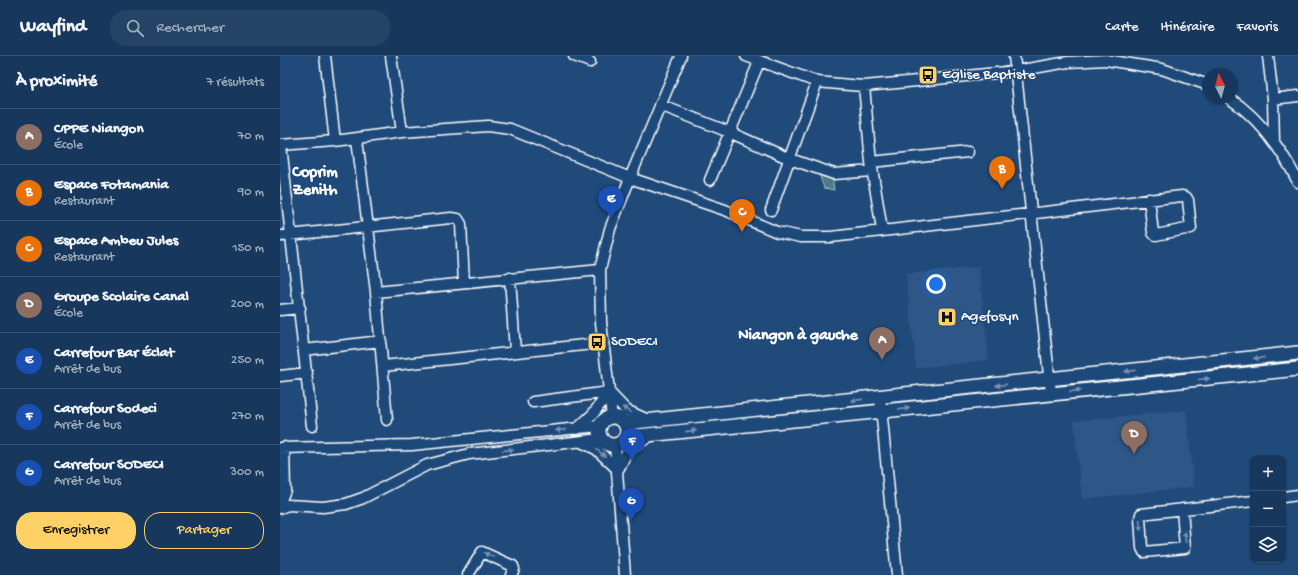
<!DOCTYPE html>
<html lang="fr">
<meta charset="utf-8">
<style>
body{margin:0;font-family:"Gochi Hand",sans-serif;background:#244365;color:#f1f3f6}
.controls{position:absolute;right:12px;bottom:12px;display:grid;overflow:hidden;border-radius:8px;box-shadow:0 1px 3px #0004}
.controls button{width:36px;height:36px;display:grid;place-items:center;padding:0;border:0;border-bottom:1px solid #365272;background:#17385c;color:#f1f3f6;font:20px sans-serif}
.compass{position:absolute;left:922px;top:12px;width:36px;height:36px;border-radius:50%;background:#17385c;box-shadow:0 1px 3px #0004;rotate:354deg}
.you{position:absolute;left:656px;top:228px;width:14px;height:14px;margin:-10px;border:3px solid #fff;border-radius:50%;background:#1a73e8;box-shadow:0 0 0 6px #1a73e833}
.badge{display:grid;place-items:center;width:26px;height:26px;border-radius:50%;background:#ffd166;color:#fff;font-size:13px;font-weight:700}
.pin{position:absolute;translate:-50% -33px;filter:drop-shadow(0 1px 2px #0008)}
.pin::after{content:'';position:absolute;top:21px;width:14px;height:12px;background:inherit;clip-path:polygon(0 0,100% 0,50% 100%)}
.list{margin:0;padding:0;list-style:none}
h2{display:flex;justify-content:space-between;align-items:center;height:52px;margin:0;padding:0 16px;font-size:17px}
h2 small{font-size:13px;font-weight:400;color:#9eacbb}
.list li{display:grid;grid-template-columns:26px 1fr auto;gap:12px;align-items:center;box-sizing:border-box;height:56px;padding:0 16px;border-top:1px solid #365272}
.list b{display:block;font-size:15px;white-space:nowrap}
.list p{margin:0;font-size:13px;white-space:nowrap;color:#9eacbb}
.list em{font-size:13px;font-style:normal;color:#9eacbb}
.actions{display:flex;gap:8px;padding:12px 16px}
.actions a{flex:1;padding:9px 0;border:1px solid #ffd166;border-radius:16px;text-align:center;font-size:14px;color:#ffd166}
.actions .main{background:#ffd166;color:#111}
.icon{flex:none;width:22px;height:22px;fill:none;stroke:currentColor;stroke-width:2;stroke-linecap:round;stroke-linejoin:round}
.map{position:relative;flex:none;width:1018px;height:519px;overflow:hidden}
header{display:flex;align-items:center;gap:24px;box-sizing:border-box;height:56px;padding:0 20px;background:#17385c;border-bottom:1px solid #365272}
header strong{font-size:19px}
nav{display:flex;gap:22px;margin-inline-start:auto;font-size:14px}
.search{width:280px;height:36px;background:#244365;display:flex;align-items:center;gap:10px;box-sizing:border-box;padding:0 14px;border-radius:16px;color:#9eacbb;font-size:15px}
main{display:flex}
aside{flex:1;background:#17385c}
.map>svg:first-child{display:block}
</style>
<header>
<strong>Wayfind</strong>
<div class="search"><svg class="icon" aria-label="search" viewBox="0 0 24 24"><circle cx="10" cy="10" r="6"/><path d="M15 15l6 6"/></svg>Rechercher</div>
<nav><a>Carte</a><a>Itinéraire</a><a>Favoris</a></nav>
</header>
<main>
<aside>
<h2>À proximité<small>7 résultats</small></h2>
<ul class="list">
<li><span class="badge" style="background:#8d6e63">A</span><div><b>CPPE Niangon</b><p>École</p></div><em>70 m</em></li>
<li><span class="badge" style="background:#e8710a">B</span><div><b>Espace Fotamania</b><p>Restaurant</p></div><em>90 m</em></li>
<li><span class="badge" style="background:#e8710a">C</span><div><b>Espace Ambeu Jules</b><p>Restaurant</p></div><em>150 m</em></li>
<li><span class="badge" style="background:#8d6e63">D</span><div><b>Groupe Scolaire Canal</b><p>École</p></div><em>200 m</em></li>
<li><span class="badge" style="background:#1a4fb4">E</span><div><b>Carrefour Bar Éclat</b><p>Arrêt de bus</p></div><em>250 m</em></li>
<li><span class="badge" style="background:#1a4fb4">F</span><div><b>Carrefour Sodeci</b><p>Arrêt de bus</p></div><em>270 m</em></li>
<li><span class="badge" style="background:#1a4fb4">G</span><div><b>Carrefour SODECI</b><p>Arrêt de bus</p></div><em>300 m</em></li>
</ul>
<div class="actions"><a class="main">Enregistrer</a><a>Partager</a></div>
</aside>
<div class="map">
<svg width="1018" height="519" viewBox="0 0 1018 519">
<defs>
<pattern id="grass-dots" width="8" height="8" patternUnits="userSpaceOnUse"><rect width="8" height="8" fill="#4d7c87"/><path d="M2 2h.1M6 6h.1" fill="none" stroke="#4c646a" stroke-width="1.8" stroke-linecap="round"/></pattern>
</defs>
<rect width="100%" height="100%" fill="#1f4a7a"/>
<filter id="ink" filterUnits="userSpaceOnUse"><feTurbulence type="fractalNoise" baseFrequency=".025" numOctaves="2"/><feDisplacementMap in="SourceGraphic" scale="8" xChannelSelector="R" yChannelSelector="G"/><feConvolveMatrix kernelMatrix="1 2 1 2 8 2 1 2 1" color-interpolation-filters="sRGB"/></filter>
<g filter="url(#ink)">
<path fill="#2f5787" d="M 699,211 L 709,304 L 636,312 L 626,218 Z
M 906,354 L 914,431 L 802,443 L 794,365 Z"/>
<path fill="url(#grass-dots)" stroke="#a6bec3" d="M 538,115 L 552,119 L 554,134 L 544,132 Z"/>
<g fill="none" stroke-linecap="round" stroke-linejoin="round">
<g stroke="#fff" stroke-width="13">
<path id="minor" d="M 45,0 L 55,85
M 111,0 L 122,76
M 294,0 L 310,6
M 466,0 L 537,26 L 570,29 L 584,30 L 617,27 L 736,15 L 788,6 L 826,4 L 882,13 L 928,29
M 734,0 L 771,337
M 988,0 L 993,43 L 994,86
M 584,30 L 591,106 L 602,174
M 949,42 C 979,62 1002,94 1018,126
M 993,43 L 1018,40
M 380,49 L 449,76 L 510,103 L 554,118 L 592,115
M 77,83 L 96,236 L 107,364
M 0,89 L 55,85 L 122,76 L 208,70 L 230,73 L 350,122 L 445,154 L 497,176 L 521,181 L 551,181 L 902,140 L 906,141 L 908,144 L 911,172 L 876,179 L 873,177 L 869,143
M 1,89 L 32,370
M 591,106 L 688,96
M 430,124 L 479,6
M 491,154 L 537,26
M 0,180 L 171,162 L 178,163 L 181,168 L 184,227
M 230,222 L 235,295
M 96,236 L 320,214
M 0,254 L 20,252
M 24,294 L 101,285
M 103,310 L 323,287
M 0,320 L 27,317
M 329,336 L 346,354 L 368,364
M 600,341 L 617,519
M 253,346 L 329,336
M 332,361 L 321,266 L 320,214 L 330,173 L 350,122 L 401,0
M 297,373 L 313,358 L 329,336
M 301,386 L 316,393 L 338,414
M 335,390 L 345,519
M 0,392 L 132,389 L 319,370
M 339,412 L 348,394 L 370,380
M 1003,441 L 1018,439
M 0,447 L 5,434 L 4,391
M 0,452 L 8,449 L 43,451 L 66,448 L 83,442 L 147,409 L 189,398 L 321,383
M 902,453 L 905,492 L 864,496 L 862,492 L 860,462 L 861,458 L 973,445
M 188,519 L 202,496 L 233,510 L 234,513 L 231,519"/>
</g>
<g stroke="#fff" stroke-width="16">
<path id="major" d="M319 375a14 14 0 1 1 28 0a14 14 0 1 1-28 0Z
M 345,367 L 1018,297
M 347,381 L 1018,313"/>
</g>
<use href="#minor" stroke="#1f4a7a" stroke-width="10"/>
<use href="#major" stroke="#1f4a7a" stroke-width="13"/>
</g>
<defs><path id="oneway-solid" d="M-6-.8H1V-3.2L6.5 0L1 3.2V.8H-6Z"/></defs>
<g fill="#7992af">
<use href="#oneway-solid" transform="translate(979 302) rotate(175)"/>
<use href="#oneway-solid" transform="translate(850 315) rotate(173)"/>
<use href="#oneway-solid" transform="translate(924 323) rotate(-5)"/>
<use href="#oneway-solid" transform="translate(721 329) rotate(174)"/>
<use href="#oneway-solid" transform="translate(795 335) rotate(-6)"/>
<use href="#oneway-solid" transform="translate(577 344) rotate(174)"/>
<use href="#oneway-solid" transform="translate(624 353) rotate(-6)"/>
<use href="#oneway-solid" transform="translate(347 354) rotate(-146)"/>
<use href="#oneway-solid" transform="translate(281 374) rotate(175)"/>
<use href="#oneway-solid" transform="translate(411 375) rotate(-6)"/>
<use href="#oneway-solid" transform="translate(228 394) rotate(-6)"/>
<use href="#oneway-solid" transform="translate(321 397) rotate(38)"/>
<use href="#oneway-solid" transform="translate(860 469) rotate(86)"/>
<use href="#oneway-solid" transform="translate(905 481) rotate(-96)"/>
<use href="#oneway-solid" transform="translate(209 499) rotate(-155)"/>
</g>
</g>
<defs>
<g id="bus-square" transform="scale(1)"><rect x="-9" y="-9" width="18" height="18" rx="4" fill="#ffd166" stroke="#1f4a7a"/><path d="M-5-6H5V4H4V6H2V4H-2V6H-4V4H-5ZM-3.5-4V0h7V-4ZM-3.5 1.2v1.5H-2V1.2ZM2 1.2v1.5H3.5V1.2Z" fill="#111"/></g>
<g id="hospital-square" transform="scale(1)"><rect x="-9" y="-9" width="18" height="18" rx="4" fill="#ffd166" stroke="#1f4a7a"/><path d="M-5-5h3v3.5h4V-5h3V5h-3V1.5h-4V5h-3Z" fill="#111"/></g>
</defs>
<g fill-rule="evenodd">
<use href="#bus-square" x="648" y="19"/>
<use href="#hospital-square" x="667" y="261"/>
<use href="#bus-square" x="317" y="286"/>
</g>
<g text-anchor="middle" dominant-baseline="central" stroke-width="3" stroke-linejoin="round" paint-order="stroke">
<g font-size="15" fill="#fff" stroke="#1f4a7a" text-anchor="start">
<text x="662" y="19">Eglise Baptiste</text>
<text x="681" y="261">Agefosyn</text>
<text x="331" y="286">SODECI</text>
</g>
<g font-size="16" font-weight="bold" fill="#fff" stroke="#1f4a7a">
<text x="35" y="117">Coprim<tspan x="35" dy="18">Zenith</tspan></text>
<text x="518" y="280">Niangon à gauche</text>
</g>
</g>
</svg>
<div class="controls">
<button>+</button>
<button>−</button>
<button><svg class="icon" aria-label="layers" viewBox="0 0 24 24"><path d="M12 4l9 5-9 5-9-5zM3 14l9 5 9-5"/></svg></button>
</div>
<svg class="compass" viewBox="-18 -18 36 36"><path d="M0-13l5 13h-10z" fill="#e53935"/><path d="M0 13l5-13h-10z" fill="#9eacbb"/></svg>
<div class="you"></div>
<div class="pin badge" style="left:602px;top:304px;background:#8d6e63">A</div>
<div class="pin badge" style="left:722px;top:133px;background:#e8710a">B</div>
<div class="pin badge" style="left:462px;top:176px;background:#e8710a">C</div>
<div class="pin badge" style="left:854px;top:398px;background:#8d6e63">D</div>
<div class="pin badge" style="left:331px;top:163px;background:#1a4fb4">E</div>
<div class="pin badge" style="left:352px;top:405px;background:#1a4fb4">F</div>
<div class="pin badge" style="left:351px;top:465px;background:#1a4fb4">G</div>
</div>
</main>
